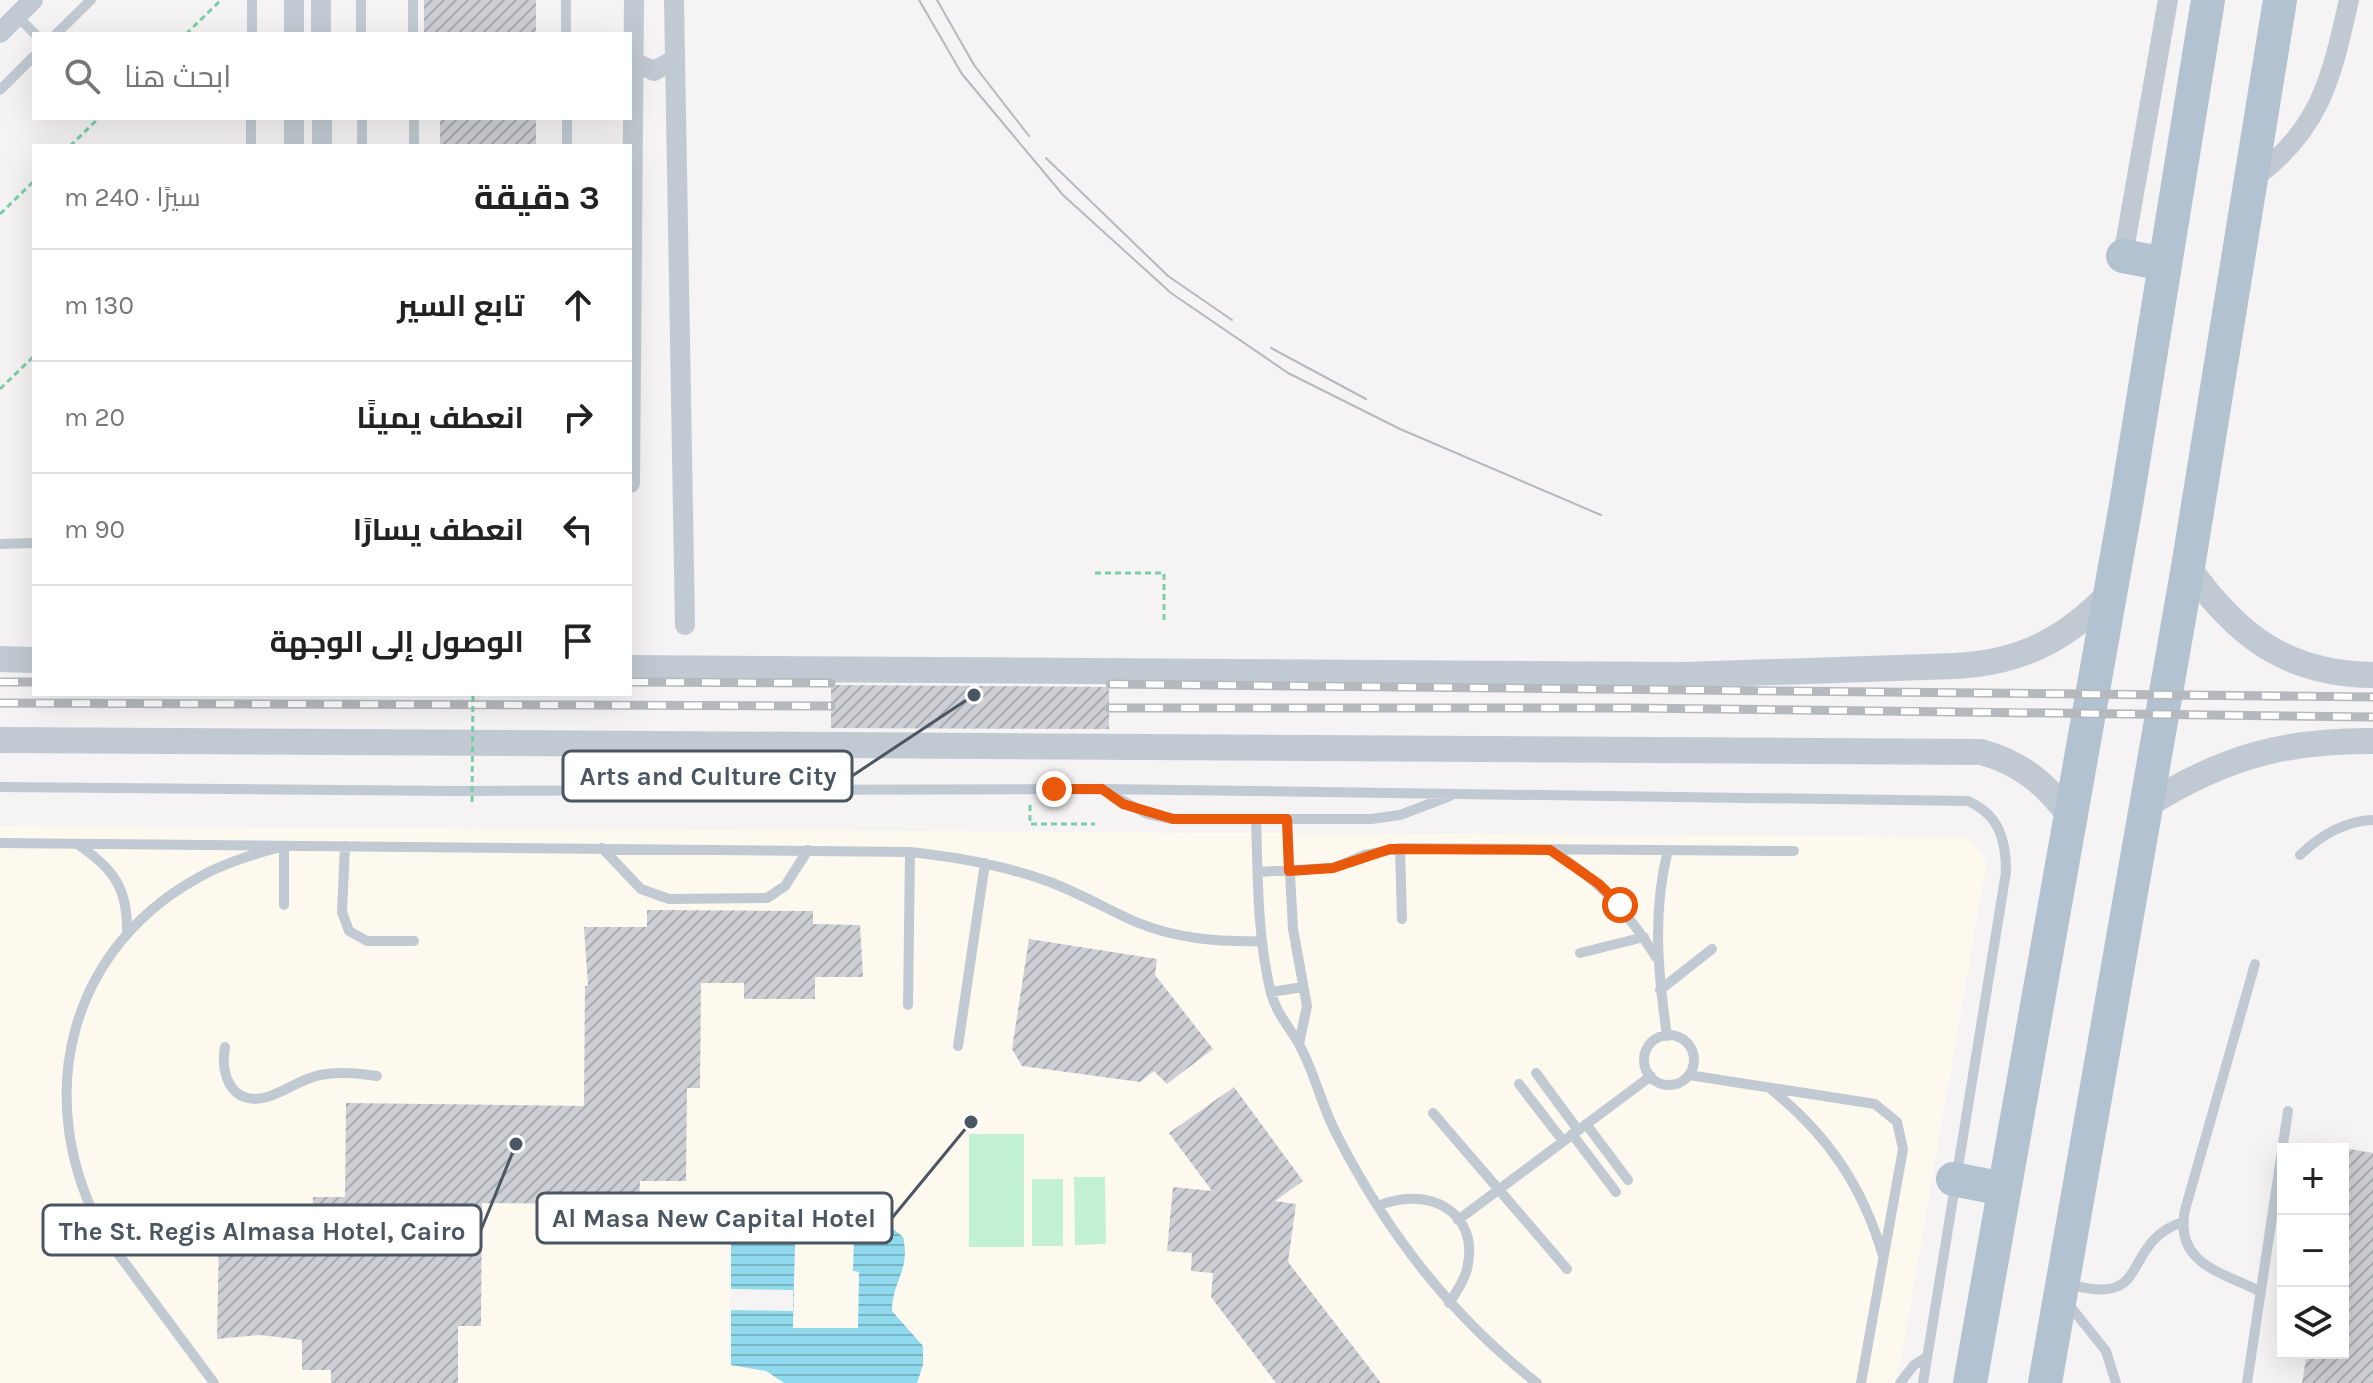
<!DOCTYPE html>
<html lang="ar">
<meta charset="utf-8">
<style>
body{margin:0;font-family:Karla,Cairo,sans-serif;background:#f6f6f6;color:#222;direction:rtl}
.controls{position:absolute;right:24px;bottom:24px;display:grid;overflow:hidden;border-radius:0px;box-shadow:0 8px 32px #0002}
.controls button{width:72px;height:72px;display:grid;place-items:center;padding:0;border:0;border-bottom:2px solid #e0e0e0;background:#fff;color:#222;font:40px sans-serif}
.stop{position:absolute;width:24px;height:24px;margin:-18px;border:6px solid #ea580c;border-radius:50%;background:#fff}
.stop.end{background:#ea580c;border-color:#fff;box-shadow:0 2px 8px #0008}
.list{margin:0;padding:0;list-style:none}
h2{display:flex;justify-content:space-between;align-items:center;height:104px;margin:0;padding:0 32px;font-size:34px}
h2 small{font-size:26px;font-weight:400;color:#767676}
.list li{display:grid;grid-template-columns:52px 1fr auto;gap:24px;align-items:center;box-sizing:border-box;height:112px;padding:0 32px;border-top:2px solid #e0e0e0}
.list b{display:block;font-size:30px;white-space:nowrap}
.list em{font-size:26px;font-style:normal;color:#767676}
.icon{flex:none;width:44px;height:44px;fill:none;stroke:currentColor;stroke-width:2;stroke-linecap:round;stroke-linejoin:round}
.map{position:relative;flex:none;width:2373px;height:1383px;overflow:hidden;direction:ltr}
.search{position:absolute;background:#fff;box-shadow:0 8px 32px #0002;left:32px;top:32px;width:600px;height:88px;display:flex;align-items:center;gap:20px;box-sizing:border-box;padding:0 28px;border-radius:0px;color:#767676;font-size:30px}
.panel{position:absolute;background:#fff;box-shadow:0 8px 32px #0002;left:32px;top:144px;width:600px;height:552px;border-radius:0px;direction:rtl}
.map>svg:first-child{display:block}
</style>
<div class="map">
<svg width="2373" height="1383" viewBox="0 0 2373 1383">
<defs>
<pattern id="water-rules" width="6" height="5" patternUnits="userSpaceOnUse" patternTransform="scale(2)"><rect width="6" height="5" fill="#90daee"/><path d="M0 2.5h6" fill="none" stroke="#78b4c4"/></pattern>
<pattern id="building-hatch" width="6" height="6" patternUnits="userSpaceOnUse" patternTransform="scale(2)"><rect width="6" height="6" fill="#cdcfd5"/><path d="M-1 1l2-2M0 6l6-6M5 7l2-2" fill="none" stroke="#a8abb0"/></pattern>
</defs>
<rect width="100%" height="100%" fill="#f5f3f3"/>
<path fill="#fdf9ef" d="M 0,826 L 1969,837 L 1987,861 L 1897,1383 L 0,1383 Z"/>
<path fill="#c3f1d5" d="M 969,1134 L 1024,1134 L 1024,1247 L 969,1247 Z
M 1074,1177 L 1105,1177 L 1106,1244 L 1075,1245 Z
M 1032,1179 L 1063,1179 L 1063,1246 L 1032,1246 Z"/>
<path fill="url(#water-rules)" d="M 761,1207 L 777,1221 L 791,1226 L 795,1244 L 793,1328 L 858,1328 L 859,1272 L 853,1271 L 854,1236 L 878,1216 L 903,1237 C 911,1270 892,1281 892,1311 L 923,1346 L 923,1365 L 917,1383 L 784,1383 L 766,1371 L 731,1365 L 731,1218 Z"/>
<path fill="#f5f3f3" d="M 731,1289 L 793,1290 L 793,1311 L 730,1310 Z"/>
<path fill="url(#building-hatch)" d="M 424,0 L 536,0 L 536,34 L 424,34 Z
M 440,118 L 536,118 L 536,146 L 440,146 Z
M 831,685 L 1109,687 L 1109,729 L 831,728 Z
M 647,910 L 813,911 L 813,924 L 860,925 L 863,977 L 815,977 L 815,999 L 744,999 L 744,983 L 701,983 L 700,1088 L 687,1088 L 686,1181 L 640,1181 L 639,1204 L 482,1203 L 481,1326 L 458,1326 L 458,1383 L 331,1383 L 331,1370 L 302,1370 L 302,1340 L 260,1335 L 217,1339 L 219,1237 L 312,1238 L 313,1197 L 345,1197 L 346,1103 L 584,1106 L 585,986 L 588,986 L 584,927 L 647,927 Z
M 1029,939 L 1157,959 L 1155,975 L 1213,1049 L 1167,1084 L 1154,1071 L 1140,1082 L 1022,1066 L 1012,1049 Z
M 1234,1087 L 1303,1181 L 1275,1201 L 1296,1204 L 1288,1262 L 1381,1383 L 1276,1383 L 1211,1297 L 1213,1273 L 1191,1271 L 1192,1253 L 1167,1251 L 1173,1187 L 1212,1191 L 1169,1133 Z
M 2343,1148 L 2373,1153 L 2373,1383 L 2302,1383 L 2307,1353 L 2343,1353 Z"/>
<g fill="none" stroke-linecap="round" stroke-linejoin="round">
<path stroke="#7ad0a6" stroke-width="3" stroke-dasharray="6 4" stroke-linecap="butt" d="M 186,34 L 221,0
M 70,146 L 99,118
M 0,214 L 34,181
M 0,389 L 34,356
M 1095,573 L 1164,573 L 1164,624
M 1030,805 L 1030,824 L 1095,824"/>
<path stroke="#c1cad2" stroke-width="10" d="M 361,0 L 361,34
M 413,0 L 413,34
M 566,0 L 566,34
M 17,16 L 35,34
M 56,34 L 91,0
M 252,34 L 252,0
M 0,90 L 34,56
M 362,118 L 362,146
M 414,118 L 414,146
M 567,118 L 567,146
M 251,146 L 251,118
M 0,544 L 34,543
M 0,787 L 454,791 L 1102,789 L 1968,801 C 1999,815 2006,839 2006,872 L 1923,1383
M 1104,790 L 1147,814 L 1173,819 L 1371,819 L 1400,815 L 1450,796
M 1256,819 C 1258,877 1257,937 1271,993 C 1277,1015 1290,1027 1300,1046 C 1315,1074 1322,1107 1337,1135 C 1386,1231 1452,1317 1537,1383
M 1287,819 L 1293,929 L 1307,1006 L 1299,1044
M 0,843 L 910,852 C 957,857 1003,865 1047,881 C 1078,892 1106,909 1136,922 C 1177,939 1218,942 1262,941
M 80,846 C 115,870 128,890 127,933
M 345,846 L 342,912 L 349,931 L 367,941 L 414,941
M 602,848 L 641,889 L 669,899 L 767,898 L 785,886 L 808,850
M 1400,848 L 1402,919
M 1552,851 C 1597,878 1628,912 1656,957
M 2300,855 C 2321,835 2344,821 2373,820
M 1258,872 L 1333,868 L 1364,855 L 1400,848 L 1794,851
M 1580,953 L 1644,937
M 2255,964 L 2185,1210 C 2174,1264 2222,1272 2261,1292
M 1660,990 L 1712,949
M 1271,992 L 1303,987
M 908,1005 L 910,852
M1644 1060a25 25 0 1 1 50 0a25 25 0 1 1-50 0Z
M 1667,1036 C 1658,972 1652,913 1668,850
M 958,1046 L 985,863
M 225,1047 C 220,1075 232,1107 267,1097 C 286,1091 301,1079 320,1075 C 339,1071 358,1073 377,1076
M 1536,1073 L 1578,1130
M 1689,1075 L 1875,1104 L 1897,1122 L 1903,1149 L 1861,1383
M 1519,1084 L 1563,1141
M 1772,1090 C 1828,1135 1863,1187 1883,1256
M 1433,1113 L 1567,1269
M 1586,1124 L 1628,1180
M 1572,1134 L 1616,1192
M 1378,1206 C 1427,1185 1481,1211 1467,1269 C 1464,1282 1456,1292 1449,1303
M 1458,1220 L 1651,1076
M 2069,1285 C 2083,1287 2099,1292 2113,1288 C 2142,1281 2135,1237 2183,1222
M 2066,1301 L 2106,1351 L 2116,1383
M 214,1383 L 105,1236 C 29,1101 67,943 209,872 C 233,860 259,853 284,846 L 284,905
M 1900,1383 L 1914,1365 L 1927,1357
M 2247,1383 L 2288,1111"/>
<path stroke="#c1cad2" stroke-width="20" d="M 321,0 L 321,34
M 674,0 L 685,625
M 0,33 L 33,0
M 294,34 L 294,0
M 634,62 L 654,71 L 674,60
M 322,118 L 322,146
M 294,146 L 294,118
M 2252,180 C 2321,129 2331,79 2349,0
M 2123,256 L 2168,0
M 630,483 L 634,0"/>
<path stroke="#c1cad2" stroke-width="26" d="M 2188,567 C 2236,635 2286,674 2373,675
M 0,659 L 34,660
M 630,668 L 1685,675 L 1955,666 C 2019,663 2066,640 2110,593
M 0,740 L 1981,752 C 2021,763 2045,783 2070,816
M 2147,805 C 2222,758 2284,740 2373,741"/>
<path stroke="#b3c2d1" stroke-width="34" d="M 2123,256 L 2165,264
M 1953,1179 L 2004,1189
M 1970,1383 L 2127,499 L 2208,0
M 2045,1383 L 2188,567 L 2280,0"/>
<path stroke="#b5b8bd" stroke-width="2" d="M 919,0 L 962,74 L 1063,195 L 1171,293 L 1288,373 L 1400,429 L 1601,515
M 937,0 L 974,65 L 1029,136
M 1046,158 L 1168,276 L 1232,320
M 1271,348 L 1366,399"/>
<g stroke="#b5b8bd" stroke-width="9">
<path id="rail" d="M 0,682 L 34,682
M 630,682 L 831,683
M 1110,684 L 2373,697
M 0,703 L 831,706
M 1109,708 L 1632,708 L 2373,717"/>
</g>
<use href="#rail" stroke="#fff" stroke-width="6" stroke-dasharray="18" stroke-linecap="butt"/>
<path stroke="#7ad0a6" stroke-width="3" stroke-dasharray="6 4" stroke-linecap="butt" d="M 472,802 L 473,694"/>
</g>
<g fill="none" stroke-linecap="round" stroke-linejoin="round">
<path stroke="#ea580c" stroke-width="10" d="M 1054,789 L 1102,789 L 1123,804 L 1173,819 L 1287,819 L 1289,871 L 1333,868 L 1390,849 L 1550,850 L 1599,884 L 1620,905"/>
</g>
<path fill="none" stroke="#4a5661" stroke-width="3" d="M974 695L852 776M971 1122L892 1218M516 1144L481 1230"/>
<g fill="#4a5661" stroke="#fff" stroke-width="3">
<circle cx="974" cy="695" r="8"/>
<circle cx="971" cy="1122" r="8"/>
<circle cx="516" cy="1144" r="8"/>
</g>
<g fill="#fff" stroke="#4a5661" stroke-width="3">
<rect x="563" y="751" width="289" height="50" rx="8"/>
<rect x="537" y="1193" width="355" height="50" rx="8"/>
<rect x="43" y="1205" width="438" height="50" rx="8"/>
</g>
<g font-size="26" text-anchor="middle" font-weight="bold" fill="#4a5661">
<text x="708" y="785">Arts and Culture City</text>
<text x="714" y="1227">Al Masa New Capital Hotel</text>
<text x="262" y="1240">The St. Regis Almasa Hotel, Cairo</text>
</g>
</svg>
<div class="controls">
<button>+</button>
<button>−</button>
<button><svg class="icon" aria-label="layers" viewBox="0 0 24 24"><path d="M12 4l9 5-9 5-9-5zM3 14l9 5 9-5"/></svg></button>
</div>
<div class="stop" style="left:1620px;top:905px"></div>
<div class="stop end" style="left:1054px;top:789px"></div>
<div class="search"><svg class="icon" aria-label="search" viewBox="0 0 24 24"><circle cx="10" cy="10" r="6"/><path d="M15 15l6 6"/></svg>ابحث هنا</div>
<section class="panel">
<h2>3 دقيقة<small>سيرًا · 240 m</small></h2>
<ul class="list">
<li><svg class="icon" aria-label="ahead" viewBox="0 0 24 24"><path d="M12 20V5M6 11l6-6 6 6"/></svg><div><b>تابع السير</b></div><em>130 m</em></li>
<li><svg class="icon" aria-label="right" viewBox="0 0 24 24"><path d="M7 20v-9h11M14 6l5 5-5 5"/></svg><div><b>انعطف يمينًا</b></div><em>20 m</em></li>
<li><svg class="icon" aria-label="left" viewBox="0 0 24 24"><path d="M17 20v-9H6M10 6l-5 5 5 5"/></svg><div><b>انعطف يسارًا</b></div><em>90 m</em></li>
<li><svg class="icon" aria-label="arrive" viewBox="0 0 24 24"><path d="M6 21V4h12l-3 4 3 4H6"/></svg><div><b>الوصول إلى الوجهة</b></div></li>
</ul>
</section>
</div>
